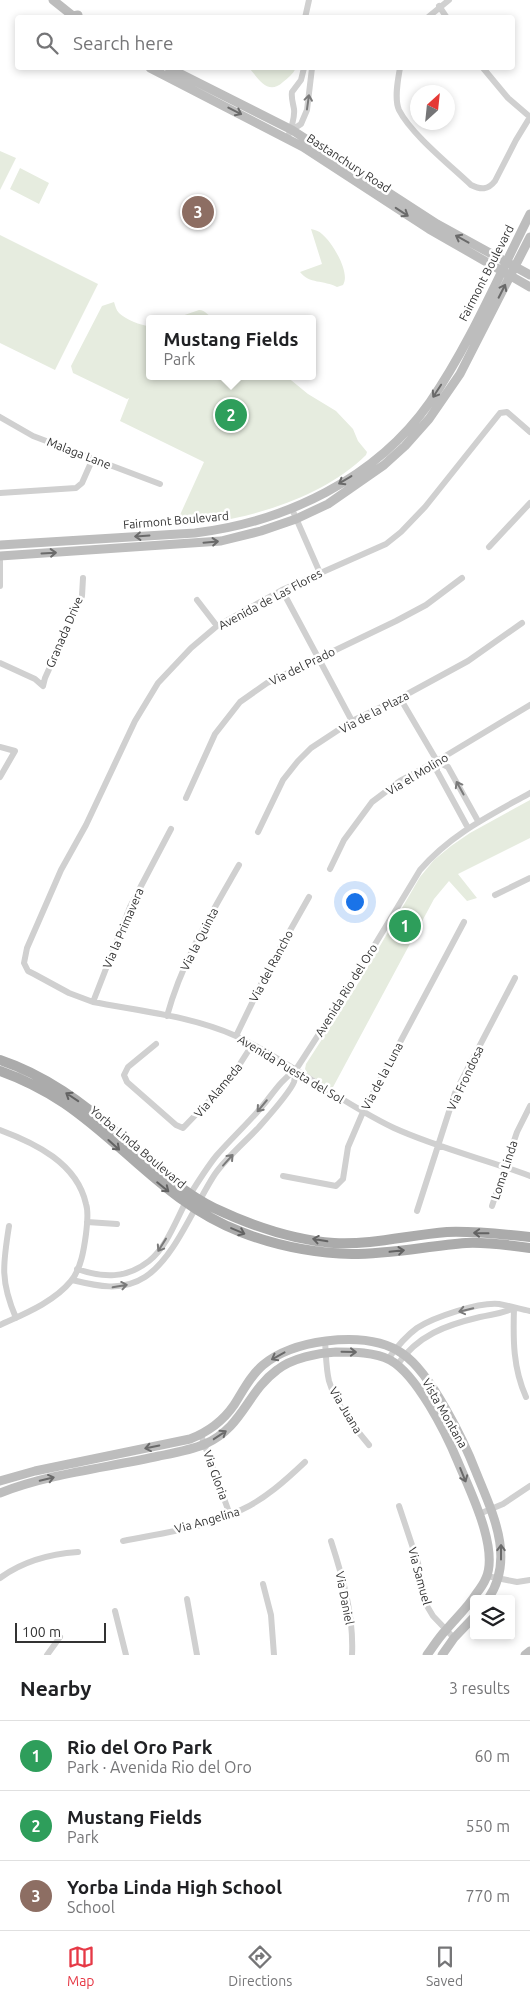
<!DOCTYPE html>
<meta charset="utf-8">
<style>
body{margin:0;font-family:Ubuntu,sans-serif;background:#f6f6f6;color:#202124}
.controls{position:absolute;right:15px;bottom:15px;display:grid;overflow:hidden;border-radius:5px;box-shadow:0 2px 8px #0003}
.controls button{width:45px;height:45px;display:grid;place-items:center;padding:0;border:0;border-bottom:1px solid #e0e0e0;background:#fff;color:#202124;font:25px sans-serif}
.compass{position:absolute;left:410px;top:85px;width:45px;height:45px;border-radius:50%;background:#fff;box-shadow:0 2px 8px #0003;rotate:27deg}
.scale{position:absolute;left:15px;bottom:12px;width:91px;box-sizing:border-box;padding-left:5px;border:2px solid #333;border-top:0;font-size:14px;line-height:18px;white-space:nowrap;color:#333;-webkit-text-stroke:4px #fff;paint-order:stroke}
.you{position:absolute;left:354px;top:901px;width:18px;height:18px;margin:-12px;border:4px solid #fff;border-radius:50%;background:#1a73e8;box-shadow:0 0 0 8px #1a73e833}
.badge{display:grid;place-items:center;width:32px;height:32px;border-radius:50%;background:#e63946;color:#fff;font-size:16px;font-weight:700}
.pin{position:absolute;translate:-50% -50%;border:2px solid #fff;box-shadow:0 1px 5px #0006}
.popup{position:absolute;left:146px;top:315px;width:170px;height:65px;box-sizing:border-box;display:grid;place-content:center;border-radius:5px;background:#fff;filter:drop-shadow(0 1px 4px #0005);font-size:16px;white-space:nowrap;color:#757577}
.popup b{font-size:19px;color:#202124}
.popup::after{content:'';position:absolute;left:50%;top:100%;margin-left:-10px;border:10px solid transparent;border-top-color:#fff}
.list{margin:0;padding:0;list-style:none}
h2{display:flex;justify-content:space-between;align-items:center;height:65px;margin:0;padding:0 20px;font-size:21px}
h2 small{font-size:16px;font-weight:400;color:#757577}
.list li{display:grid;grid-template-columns:32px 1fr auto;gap:15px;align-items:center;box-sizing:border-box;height:70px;padding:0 20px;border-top:1px solid #e0e0e0}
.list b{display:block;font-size:19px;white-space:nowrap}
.list p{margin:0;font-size:16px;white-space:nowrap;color:#757577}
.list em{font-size:16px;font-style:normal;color:#757577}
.icon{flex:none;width:28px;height:28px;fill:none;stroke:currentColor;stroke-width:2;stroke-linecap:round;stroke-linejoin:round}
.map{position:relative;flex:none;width:530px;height:1655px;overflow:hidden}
.search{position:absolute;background:#fff;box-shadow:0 2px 8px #0003;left:15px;right:15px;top:15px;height:55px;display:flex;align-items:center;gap:12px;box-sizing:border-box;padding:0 18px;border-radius:5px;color:#757577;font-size:19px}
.sheet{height:275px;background:#fff}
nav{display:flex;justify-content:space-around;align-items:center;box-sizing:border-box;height:70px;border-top:1px solid #e0e0e0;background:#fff;font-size:14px;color:#757577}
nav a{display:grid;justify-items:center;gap:2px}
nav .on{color:#e63946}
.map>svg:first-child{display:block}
</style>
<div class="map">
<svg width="530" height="1655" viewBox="0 0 530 1655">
<rect width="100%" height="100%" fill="#fff"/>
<path fill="#e6ecdf" d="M 249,68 L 296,68 C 293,74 288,78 283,82 C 268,96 259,79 249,68 Z
M 0,151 L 16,158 L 0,190 Z
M 20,168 L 49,183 L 39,204 L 10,189 Z
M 311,229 C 315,230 319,231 322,234 C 332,242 351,273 343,285 L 337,287 C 324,280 309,284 300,272 L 322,264 Z
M 0,235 L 98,284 L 55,370 L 0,343 Z
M 114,302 C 115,305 116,310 119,313 C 125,319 141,326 150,326 L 150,376 L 286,376 L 308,394 L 336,411 L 353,429 L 358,441 L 367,452 L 366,455 C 319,501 238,523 175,526 L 204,462 L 120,421 L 129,398 L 127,399 L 73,373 L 71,366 L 102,306 Z
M 199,310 C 206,310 207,316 214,318 C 220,319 225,316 231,319 L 173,319 Z
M 530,800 L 530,838 L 458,874 L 477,898 L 467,901 L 449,881 L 434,899 L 332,1089 L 308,1074 L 305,1069 L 306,1064 L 359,982 L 420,877 L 434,860 L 451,846 L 470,833 Z"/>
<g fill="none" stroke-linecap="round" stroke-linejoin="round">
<path stroke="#d0d0d0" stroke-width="6" d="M 439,6 L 447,18
M 305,18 L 309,0
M 427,18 L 449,0
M 400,68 C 398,79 394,99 399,110 C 411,134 451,166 471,185 C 481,190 488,190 495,181 L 516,140 L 530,117
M 483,68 L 508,98 L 530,117
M 292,130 L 301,124 L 307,110 L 312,68
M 287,138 C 291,131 295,116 294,109 C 293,103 291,98 292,92 L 301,80 L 304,68
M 0,417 L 33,436 L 160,484
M 530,432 L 507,412 L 500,413 L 425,507 L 401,532 L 386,544 L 282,590 L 217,626 L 191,648 L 158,683 L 135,721 L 86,825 L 61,870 L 27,948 L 24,963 L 28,971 L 34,974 L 69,993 L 93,1002 C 140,1011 191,1016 236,1036 C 291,1062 339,1102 394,1128 C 438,1148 485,1159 530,1176
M 0,493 L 76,488 L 82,483 L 93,458
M 292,509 L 320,573
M 489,547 L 530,503
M 0,561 L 0,586
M 282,590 L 352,721
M 197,600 L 217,626
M 0,663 L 35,679 L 43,686 L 45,678 L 82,596 L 83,578
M 400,698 L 437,761 L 437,771 L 468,828
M 0,747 L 15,751 L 0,777
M 437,761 L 448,767 L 478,821
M 186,798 L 215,734 L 240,702 L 267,683 L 396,621 L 426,605 L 462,578
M 258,832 L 283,780 L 298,761 L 311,748 L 352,721 L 400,698 L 468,661 L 522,623
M 330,869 L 344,840 L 372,802 L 400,781 L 437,761 L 530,705
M 495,895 L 530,878
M 93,1002 L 130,907 L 171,829
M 167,1016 C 182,961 211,914 239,865
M 236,1036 L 270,966 L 309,897
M 156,1044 L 128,1067 L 124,1075 L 127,1082 L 176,1125 L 183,1128 L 231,1078 L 252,1045
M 0,1130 C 35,1143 77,1163 86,1204 C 89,1213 87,1224 86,1234 C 84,1249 81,1269 71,1281 C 54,1302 24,1314 0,1325
M 283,1176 L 336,1186 L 343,1179 L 348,1147 L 363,1112 L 464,922
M 492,1206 L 517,1132 L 530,1106
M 417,1211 L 455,1093 L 515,978
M 87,1222 L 117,1224
M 9,1226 C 3,1264 0,1281 16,1318
M 77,1269 C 103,1278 126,1279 149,1261 C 168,1246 177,1217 189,1196 C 198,1182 207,1167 217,1155 C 231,1139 246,1125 259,1110 C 271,1097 280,1080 295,1071 L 348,989 L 420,870 C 451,834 489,816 530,793
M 72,1280 C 97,1286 122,1292 145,1277 C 175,1258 195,1204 215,1174 C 227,1157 245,1142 259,1127 C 267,1118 290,1092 294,1082 C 295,1079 295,1074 295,1071
M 514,1308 C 513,1340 513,1368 526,1397
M 325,1341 C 326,1354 326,1369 329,1381 C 336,1405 354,1427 369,1445
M 388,1359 C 396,1348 406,1336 417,1328 C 434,1317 479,1302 499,1304 C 510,1306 520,1309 530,1311
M 397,1365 C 418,1335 446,1325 480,1317 C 493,1314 501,1314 514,1308
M 201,1435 L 230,1515
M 399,1506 L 418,1563 L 427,1606 L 433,1616 L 454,1638
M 479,1514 L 503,1504 L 530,1486
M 123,1541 C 162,1533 205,1528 241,1510 C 265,1499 286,1480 305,1462
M 331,1541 C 343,1578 354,1616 352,1655
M 487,1576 L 517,1582 L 530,1580
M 0,1578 C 23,1561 49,1554 78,1552
M 263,1584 L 271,1615 L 274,1655
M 187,1599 L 197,1655
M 115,1611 L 126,1655
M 47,1655 L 60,1637"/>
<path stroke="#bdbdbd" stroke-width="9" d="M 53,0 L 73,16 L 78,15
M 150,68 L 303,147 L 429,229 L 530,287
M 169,68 L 292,130 L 437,224 L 530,275
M 0,545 L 195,533 C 285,522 376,479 430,402 C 470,344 498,277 530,214
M 0,556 L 221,541 L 261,531 L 296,519 L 328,504 L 384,465 L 405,446 L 429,419 L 460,374 L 530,237
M 0,1481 L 35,1471 L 190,1439 C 208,1432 223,1421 234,1405 C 243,1391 250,1376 263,1365 C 281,1350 303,1344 326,1341 C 351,1338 382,1339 403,1354 C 431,1373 464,1441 476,1472 C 492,1512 516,1558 488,1599
M 0,1493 C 51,1473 106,1468 159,1456 C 174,1453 191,1450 205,1444 C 243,1427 247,1392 277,1370 C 292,1358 318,1353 336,1352 C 353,1352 375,1352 390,1360 C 417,1375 446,1433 458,1462 C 470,1491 499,1548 486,1578 C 484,1583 480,1589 476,1594 C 468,1607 456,1618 446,1630 C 439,1637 433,1647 427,1655
M 442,1655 L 454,1638 L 474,1617
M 525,1655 L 530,1651"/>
<path stroke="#ababab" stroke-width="10" d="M 0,1060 C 45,1075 83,1103 118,1134 C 149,1160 177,1190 214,1208 C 250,1225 293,1240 334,1243 C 372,1245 409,1235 447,1232 C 474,1231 503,1234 530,1237
M 0,1071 C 23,1079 44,1090 64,1103 C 126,1145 168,1204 241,1232 C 277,1246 314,1253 352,1254 C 390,1254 428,1246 466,1243 C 487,1242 509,1245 530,1248"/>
</g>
<defs><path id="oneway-shaft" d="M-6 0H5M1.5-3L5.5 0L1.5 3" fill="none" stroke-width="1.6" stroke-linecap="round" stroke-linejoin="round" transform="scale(1.25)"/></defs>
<g stroke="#7a7a7a">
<use href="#oneway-shaft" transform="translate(308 102) rotate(-82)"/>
<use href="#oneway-shaft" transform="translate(460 788) rotate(-119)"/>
<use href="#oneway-shaft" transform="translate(262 1106) rotate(130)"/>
<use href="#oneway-shaft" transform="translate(228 1160) rotate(-48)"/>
<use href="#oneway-shaft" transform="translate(162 1245) rotate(122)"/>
<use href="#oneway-shaft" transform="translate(120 1286) rotate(-10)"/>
<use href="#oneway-shaft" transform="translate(466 1310) rotate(166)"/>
</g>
<g stroke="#6a6a6a">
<use href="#oneway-shaft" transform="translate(235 111) rotate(27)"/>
<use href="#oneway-shaft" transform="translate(402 212) rotate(33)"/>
<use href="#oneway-shaft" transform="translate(462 239) rotate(-151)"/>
<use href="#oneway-shaft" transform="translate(502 291) rotate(-63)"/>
<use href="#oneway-shaft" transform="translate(437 391) rotate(123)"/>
<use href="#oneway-shaft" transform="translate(345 480) rotate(149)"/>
<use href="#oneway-shaft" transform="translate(142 536) rotate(176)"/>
<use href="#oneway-shaft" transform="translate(211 542) rotate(-5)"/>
<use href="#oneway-shaft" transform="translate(49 553) rotate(-3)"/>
<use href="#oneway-shaft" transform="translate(349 1352) rotate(1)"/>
<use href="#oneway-shaft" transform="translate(278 1356) rotate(151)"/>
<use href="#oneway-shaft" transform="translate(220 1435) rotate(-33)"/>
<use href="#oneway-shaft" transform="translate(152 1447) rotate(168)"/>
<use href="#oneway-shaft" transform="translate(463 1475) rotate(68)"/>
<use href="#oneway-shaft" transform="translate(47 1479) rotate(-13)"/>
<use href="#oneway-shaft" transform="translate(501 1552) rotate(-90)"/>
</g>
<g stroke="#636363">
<use href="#oneway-shaft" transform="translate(72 1097) rotate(-146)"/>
<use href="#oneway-shaft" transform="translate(114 1145) rotate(42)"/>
<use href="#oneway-shaft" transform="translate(163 1187) rotate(39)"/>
<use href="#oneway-shaft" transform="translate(238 1231) rotate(23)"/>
<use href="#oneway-shaft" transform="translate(481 1233) rotate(-179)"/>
<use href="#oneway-shaft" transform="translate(320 1240) rotate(-170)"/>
<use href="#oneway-shaft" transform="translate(397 1251) rotate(-6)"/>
</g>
<g text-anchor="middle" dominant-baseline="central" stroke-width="5" stroke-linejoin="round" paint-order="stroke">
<g font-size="12" fill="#333" stroke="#fff">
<text transform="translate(349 163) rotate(33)">Bastanchury Road</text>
<text transform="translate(486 273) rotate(-63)">Fairmont Boulevard</text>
<text transform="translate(79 453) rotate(21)">Malaga Lane</text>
<text transform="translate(176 520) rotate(-5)">Fairmont Boulevard</text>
<text transform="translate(270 599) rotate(-28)">Avenida de Las Flores</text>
<text transform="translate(64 632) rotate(-67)">Granada Drive</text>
<text transform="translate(302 666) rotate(-26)">Via del Prado</text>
<text transform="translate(374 712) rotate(-28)">Via de la Plaza</text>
<text transform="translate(417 774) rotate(-31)">Via el Molino</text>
<text transform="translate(123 928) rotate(-67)">Via la Primavera</text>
<text transform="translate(199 939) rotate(-63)">Via la Quinta</text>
<text transform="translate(271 966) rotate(-62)">Via del Rancho</text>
<text transform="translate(346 990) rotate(-58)">Avenida Rio del Oro</text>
<text transform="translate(291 1069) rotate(31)">Avenida Puesta del Sol</text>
<text transform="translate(382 1076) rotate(-62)">Via de la Luna</text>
<text transform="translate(465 1078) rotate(-65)">Via Frondosa</text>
<text transform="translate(218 1090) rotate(-50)">Via Alameda</text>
<text transform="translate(138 1147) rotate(40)">Yorba Linda Boulevard</text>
<text transform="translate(504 1170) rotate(-72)">Loma Linda</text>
<text transform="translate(346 1410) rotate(59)">Via Juana</text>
<text transform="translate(445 1413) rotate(60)">Vista Montana</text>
<text transform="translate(216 1475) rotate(70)">Via Gloria</text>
<text transform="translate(207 1520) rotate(-16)">Via Angelina</text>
<text transform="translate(420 1576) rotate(75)">Via Samuel</text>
<text transform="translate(345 1598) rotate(79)">Via Daniel</text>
</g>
</g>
</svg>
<div class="controls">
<button><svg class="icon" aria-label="layers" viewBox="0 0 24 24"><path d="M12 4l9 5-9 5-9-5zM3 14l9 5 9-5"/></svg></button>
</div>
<svg class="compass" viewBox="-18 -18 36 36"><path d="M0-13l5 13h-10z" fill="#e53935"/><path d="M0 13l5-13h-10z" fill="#757577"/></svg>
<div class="scale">100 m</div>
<div class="you"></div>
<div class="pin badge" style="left:405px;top:926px;background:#2e9e5b">1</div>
<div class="pin badge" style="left:231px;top:415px;background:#2e9e5b">2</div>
<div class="popup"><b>Mustang Fields</b>Park</div>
<div class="pin badge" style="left:198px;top:212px;background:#8d6e63">3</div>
<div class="search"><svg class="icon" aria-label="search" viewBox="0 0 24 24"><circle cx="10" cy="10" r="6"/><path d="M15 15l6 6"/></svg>Search here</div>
</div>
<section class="sheet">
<h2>Nearby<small>3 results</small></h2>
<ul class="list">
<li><span class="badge" style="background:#2e9e5b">1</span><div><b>Rio del Oro Park</b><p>Park · Avenida Rio del Oro</p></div><em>60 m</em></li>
<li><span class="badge" style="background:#2e9e5b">2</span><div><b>Mustang Fields</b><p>Park</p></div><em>550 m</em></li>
<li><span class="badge" style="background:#8d6e63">3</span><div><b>Yorba Linda High School</b><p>School</p></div><em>770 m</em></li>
</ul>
</section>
<nav>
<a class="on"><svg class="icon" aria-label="map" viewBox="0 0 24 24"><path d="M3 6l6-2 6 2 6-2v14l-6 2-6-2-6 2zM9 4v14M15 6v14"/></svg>Map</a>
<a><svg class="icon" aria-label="directions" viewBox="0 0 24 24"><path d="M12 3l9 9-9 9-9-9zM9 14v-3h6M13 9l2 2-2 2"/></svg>Directions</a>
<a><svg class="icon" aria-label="saved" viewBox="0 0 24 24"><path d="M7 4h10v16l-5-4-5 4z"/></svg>Saved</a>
</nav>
